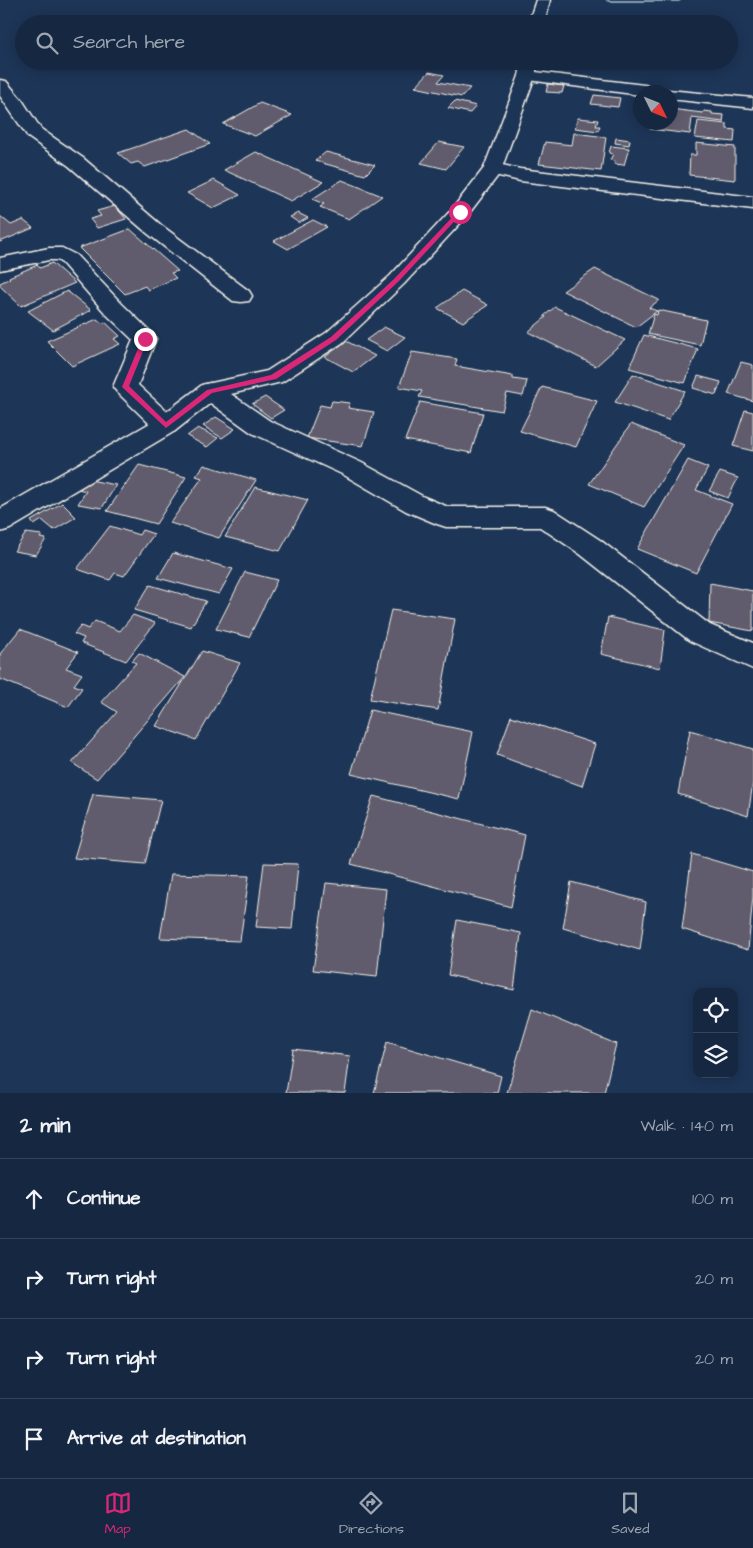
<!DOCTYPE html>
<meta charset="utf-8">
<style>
body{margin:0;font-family:"Architects Daughter",sans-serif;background:#23344c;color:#f1f3f6}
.controls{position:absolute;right:15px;bottom:15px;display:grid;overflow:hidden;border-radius:10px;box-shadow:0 2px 12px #0003}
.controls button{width:45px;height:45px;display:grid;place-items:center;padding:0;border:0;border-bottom:1px solid #35445a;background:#162841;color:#f1f3f6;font:25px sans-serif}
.compass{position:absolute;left:633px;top:85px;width:45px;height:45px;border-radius:50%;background:#162841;box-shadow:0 2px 12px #0003;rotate:133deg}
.stop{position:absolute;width:15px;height:15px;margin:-11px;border:4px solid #db2777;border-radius:50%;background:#fff}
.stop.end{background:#db2777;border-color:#fff;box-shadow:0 1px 5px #0008}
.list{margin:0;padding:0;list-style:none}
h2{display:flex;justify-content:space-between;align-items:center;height:65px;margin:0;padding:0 20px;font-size:21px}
h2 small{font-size:16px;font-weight:400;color:#9ea6b1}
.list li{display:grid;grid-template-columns:32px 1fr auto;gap:15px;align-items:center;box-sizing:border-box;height:80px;padding:0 20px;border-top:1px solid #35445a}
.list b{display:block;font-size:19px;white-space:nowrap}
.list em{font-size:16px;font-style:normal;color:#9ea6b1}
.icon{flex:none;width:28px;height:28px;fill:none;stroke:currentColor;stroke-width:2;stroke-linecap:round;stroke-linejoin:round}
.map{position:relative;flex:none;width:753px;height:1093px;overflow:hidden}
.search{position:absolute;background:#162841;box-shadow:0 2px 12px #0003;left:15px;right:15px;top:15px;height:55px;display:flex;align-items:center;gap:12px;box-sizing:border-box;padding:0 18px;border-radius:28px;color:#9ea6b1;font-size:19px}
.sheet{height:385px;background:#162841}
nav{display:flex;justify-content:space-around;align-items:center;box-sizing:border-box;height:70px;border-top:1px solid #35445a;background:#162841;font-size:14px;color:#9ea6b1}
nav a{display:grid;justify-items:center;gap:2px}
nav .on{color:#db2777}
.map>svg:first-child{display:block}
</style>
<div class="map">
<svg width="753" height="1093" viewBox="0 0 753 1093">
<rect width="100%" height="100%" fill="#1d3557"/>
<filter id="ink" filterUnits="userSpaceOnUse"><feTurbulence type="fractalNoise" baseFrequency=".02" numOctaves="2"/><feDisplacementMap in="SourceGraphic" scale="10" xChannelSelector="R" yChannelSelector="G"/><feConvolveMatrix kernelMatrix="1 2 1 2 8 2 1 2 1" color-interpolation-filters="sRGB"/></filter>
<g filter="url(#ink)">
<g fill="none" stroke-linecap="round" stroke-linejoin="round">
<path fill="#8ba2b1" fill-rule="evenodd" d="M 605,0 L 682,0 L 679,2 L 608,2 Z"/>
</g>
<path fill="#605c6d" stroke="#f4f1e8" d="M 429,72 L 444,75 L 438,82 L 470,88 L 462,97 L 415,87 Z
M 548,84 L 564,86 L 562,93 L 546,92 Z
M 594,95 L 620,98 L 618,107 L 591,104 Z
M 455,101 L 476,106 L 470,113 L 448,108 Z
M 260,103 L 292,115 L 255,136 L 223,124 Z
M 670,109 L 703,113 L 704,111 L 712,112 L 712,114 L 724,115 L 723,122 L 692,118 L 690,134 L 650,129 L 651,122 L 670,122 Z
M 578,118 L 598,120 L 596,126 L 600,126 L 598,131 L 575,128 Z
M 698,121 L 727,124 L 727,129 L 735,130 L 734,142 L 695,138 Z
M 189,129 L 210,144 L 145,167 L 138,162 L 131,164 L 118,153 Z
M 574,133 L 606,137 L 601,171 L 539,164 L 545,142 L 572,145 Z
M 616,138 L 630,140 L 629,145 L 615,143 Z
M 439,142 L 464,147 L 446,169 L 421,163 Z
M 696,143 L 735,147 L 735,180 L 689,175 L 690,155 L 696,155 Z
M 611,146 L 629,148 L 624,165 L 614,164 L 615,161 L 610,160 L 613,154 L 609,153 Z
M 256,152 L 323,182 L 291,201 L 224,170 Z
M 326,152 L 375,165 L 365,175 L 315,161 Z
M 214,180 L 240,195 L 213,208 L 187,193 Z
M 342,180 L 382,196 L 349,219 L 320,207 L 324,204 L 312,199 Z
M 115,206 L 126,219 L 97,228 L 90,219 L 101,216 L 97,211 Z
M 298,213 L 308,218 L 299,223 L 290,217 Z
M 0,216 L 11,225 L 23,220 L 33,228 L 0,242 Z
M 313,220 L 327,227 L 288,249 L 274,241 Z
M 130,229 L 178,271 L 171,273 L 176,278 L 148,290 L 145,286 L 125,294 L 79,248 Z
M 52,263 L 75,283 L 21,306 L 0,286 L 0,283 L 10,278 L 9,277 L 37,265 L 40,268 Z
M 595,269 L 659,300 L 649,308 L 657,311 L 636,327 L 563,291 Z
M 67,291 L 91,310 L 53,330 L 28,311 Z
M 462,291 L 488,305 L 463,322 L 437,308 Z
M 555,307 L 625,340 L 596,366 L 528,332 L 546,317 L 544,316 Z
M 658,310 L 706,320 L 700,345 L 648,334 L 654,314 L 657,315 Z
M 97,319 L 102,323 L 105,322 L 120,336 L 114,339 L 120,344 L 72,366 L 47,341 Z
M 384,327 L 405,337 L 387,351 L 366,340 Z
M 644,335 L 698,349 L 685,383 L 629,368 Z
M 346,341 L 375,356 L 353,372 L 325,357 Z
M 412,352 L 457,359 L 455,366 L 513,376 L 513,379 L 527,381 L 523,396 L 507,393 L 502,411 L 419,397 L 422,391 L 399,387 Z
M 741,362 L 753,365 L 753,401 L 728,394 Z
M 633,374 L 685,391 L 668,420 L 615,402 Z
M 698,376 L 721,382 L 716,395 L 693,388 Z
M 542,387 L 597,401 L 576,447 L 520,431 Z
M 265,397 L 284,410 L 271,418 L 252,404 Z
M 332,401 L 350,403 L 348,408 L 374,412 L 363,446 L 307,438 L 320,405 L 330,407 Z
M 420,402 L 483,413 L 471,453 L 405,440 Z
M 745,410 L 753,412 L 753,451 L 733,446 Z
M 216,417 L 235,429 L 222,438 L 203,426 Z
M 631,424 L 684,445 L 644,507 L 589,484 Z
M 198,428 L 218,438 L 207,447 L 187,436 Z
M 688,460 L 708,468 L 696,490 L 732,504 L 696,573 L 637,549 Z
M 139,465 L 186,477 L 156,524 L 107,511 Z
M 204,465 L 256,480 L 219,538 L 170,523 L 202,478 L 196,476 Z
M 720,472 L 738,478 L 728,498 L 709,491 Z
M 84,479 L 116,485 L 102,508 L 78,504 L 86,491 L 78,489 Z
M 255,487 L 308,500 L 280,551 L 225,537 Z
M 62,503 L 76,517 L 54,530 L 42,520 L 34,525 L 31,521 Z
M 110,526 L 139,535 L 142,530 L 154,534 L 124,576 L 115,573 L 110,580 L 77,569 Z
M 26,533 L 42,535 L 40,538 L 46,539 L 36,555 L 14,551 Z
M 173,553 L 233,569 L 219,594 L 158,578 Z
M 245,572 L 277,580 L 249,637 L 216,629 Z
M 710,583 L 753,591 L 753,631 L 709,623 Z
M 150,585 L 206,601 L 191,627 L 134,610 Z
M 391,610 L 455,619 L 438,710 L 370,699 Z
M 133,615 L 155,623 L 126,661 L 81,643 L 84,638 L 74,634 L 81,626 L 88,629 L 95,621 L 120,631 Z
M 608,617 L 665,630 L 660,668 L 601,654 Z
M 20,629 L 78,652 L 66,668 L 82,674 L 74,685 L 82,688 L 68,707 L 0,679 L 0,654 Z
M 202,651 L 240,663 L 196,740 L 156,726 Z
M 139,653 L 185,677 L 97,779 L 72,763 L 117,712 L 101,702 L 136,663 L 132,661 Z
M 370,710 L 473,732 L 459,799 L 351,774 Z
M 511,716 L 595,744 L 582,786 L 497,755 Z
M 690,730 L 753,749 L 753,782 L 748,816 L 678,794 Z
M 93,794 L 161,800 L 145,864 L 74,858 Z
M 373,796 L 525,835 L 511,907 L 351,864 Z
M 692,854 L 753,872 L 753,896 L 748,950 L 682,929 Z
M 264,863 L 298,864 L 292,929 L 256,927 Z
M 171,874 L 249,876 L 240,941 L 160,938 Z
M 571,882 L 646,902 L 640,950 L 563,928 Z
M 326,883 L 386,889 L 377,977 L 313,970 Z
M 457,920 L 521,933 L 514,990 L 448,975 Z
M 532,1009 L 616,1044 L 604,1093 L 507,1093 Z
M 387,1042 L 501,1076 L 497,1093 L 374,1093 Z
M 293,1049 L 350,1056 L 345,1093 L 286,1093 Z"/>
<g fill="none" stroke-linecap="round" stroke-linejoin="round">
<g stroke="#f4f1e8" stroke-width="3">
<path id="street" d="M 527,71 L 661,87 L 668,90 L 753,98 L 753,108 L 670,99 L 670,92 L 640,92 L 640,95 L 521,79 L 519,76 L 521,73 Z
M 0,80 L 6,81 L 22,100 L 41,129 L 83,158 L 161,225 L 249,291 L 252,296 L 249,301 L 241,302 L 233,301 L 147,233 L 69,166 L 28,137 L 0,96 Z
M 493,163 L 520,169 L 753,197 L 753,209 L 520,181 L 486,173 L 484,169 L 486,165 Z
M 49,248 L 62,248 L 76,255 L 122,304 L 153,334 L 156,339 L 138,385 L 175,419 L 178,425 L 175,431 L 166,433 L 157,431 L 117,392 L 113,387 L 133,340 L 106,314 L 62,263 L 57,260 L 49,260 L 0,270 L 0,258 Z
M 210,383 L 218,385 L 270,421 L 362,463 L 424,497 L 448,507 L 545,507 L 554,510 L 600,540 L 710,625 L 753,643 L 753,669 L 690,641 L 580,554 L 540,527 L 446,527 L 437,524 L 406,511 L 344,475 L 252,433 L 202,397 L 198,391 L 202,385 Z"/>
</g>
<g stroke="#f4f1e8" stroke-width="3">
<path id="secondary" d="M 536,0 L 550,0 L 544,24 L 528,24 Z
M 522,61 L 538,61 L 535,76 L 500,173 L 467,216 L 404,284 L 342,343 L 282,382 L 218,397 L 175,431 L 10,529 L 0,532 L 0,509 L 157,419 L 202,385 L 267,371 L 326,333 L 390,276 L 453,208 L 484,168 L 519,76 Z"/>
</g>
<use href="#street" fill="#1d3557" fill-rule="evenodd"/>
<use href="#secondary" fill="#1d3557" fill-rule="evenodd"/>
</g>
</g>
<path fill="#db2777" d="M 458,211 L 463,212 L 399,281 L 336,340 L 276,379 L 212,393 L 166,428 L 122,387 L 142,339 L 145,337 L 148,339 L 129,386 L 166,422 L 207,390 L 271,375 L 331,337 L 394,279 Z"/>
</svg>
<div class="controls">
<button><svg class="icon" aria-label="locate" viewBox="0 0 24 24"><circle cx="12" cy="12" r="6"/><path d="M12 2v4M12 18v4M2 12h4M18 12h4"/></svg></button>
<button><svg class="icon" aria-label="layers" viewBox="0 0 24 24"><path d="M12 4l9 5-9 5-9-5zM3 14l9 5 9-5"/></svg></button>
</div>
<svg class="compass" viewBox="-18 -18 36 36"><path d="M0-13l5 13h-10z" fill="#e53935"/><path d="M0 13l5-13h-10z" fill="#9ea6b1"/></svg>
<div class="stop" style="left:460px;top:212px"></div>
<div class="stop end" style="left:145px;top:339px"></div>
<div class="search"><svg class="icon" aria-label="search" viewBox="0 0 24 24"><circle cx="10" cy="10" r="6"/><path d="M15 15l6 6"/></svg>Search here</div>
</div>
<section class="sheet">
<h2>2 min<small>Walk · 140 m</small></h2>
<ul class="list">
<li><svg class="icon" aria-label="ahead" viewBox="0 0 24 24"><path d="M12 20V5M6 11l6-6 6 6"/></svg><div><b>Continue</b></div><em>100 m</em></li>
<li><svg class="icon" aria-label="right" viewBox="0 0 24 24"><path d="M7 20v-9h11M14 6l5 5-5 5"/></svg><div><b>Turn right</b></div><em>20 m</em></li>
<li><svg class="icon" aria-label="right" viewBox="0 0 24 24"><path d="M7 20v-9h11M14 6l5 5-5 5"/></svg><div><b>Turn right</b></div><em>20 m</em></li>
<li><svg class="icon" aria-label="arrive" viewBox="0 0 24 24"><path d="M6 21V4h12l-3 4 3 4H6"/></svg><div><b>Arrive at destination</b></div></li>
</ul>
</section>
<nav>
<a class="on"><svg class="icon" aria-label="map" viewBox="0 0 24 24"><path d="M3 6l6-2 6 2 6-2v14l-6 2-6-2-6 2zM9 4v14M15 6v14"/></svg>Map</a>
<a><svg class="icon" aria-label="directions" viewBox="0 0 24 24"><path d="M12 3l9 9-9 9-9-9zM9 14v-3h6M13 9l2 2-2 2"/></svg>Directions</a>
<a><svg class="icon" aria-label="saved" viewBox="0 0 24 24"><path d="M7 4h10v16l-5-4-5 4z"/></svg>Saved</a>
</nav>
